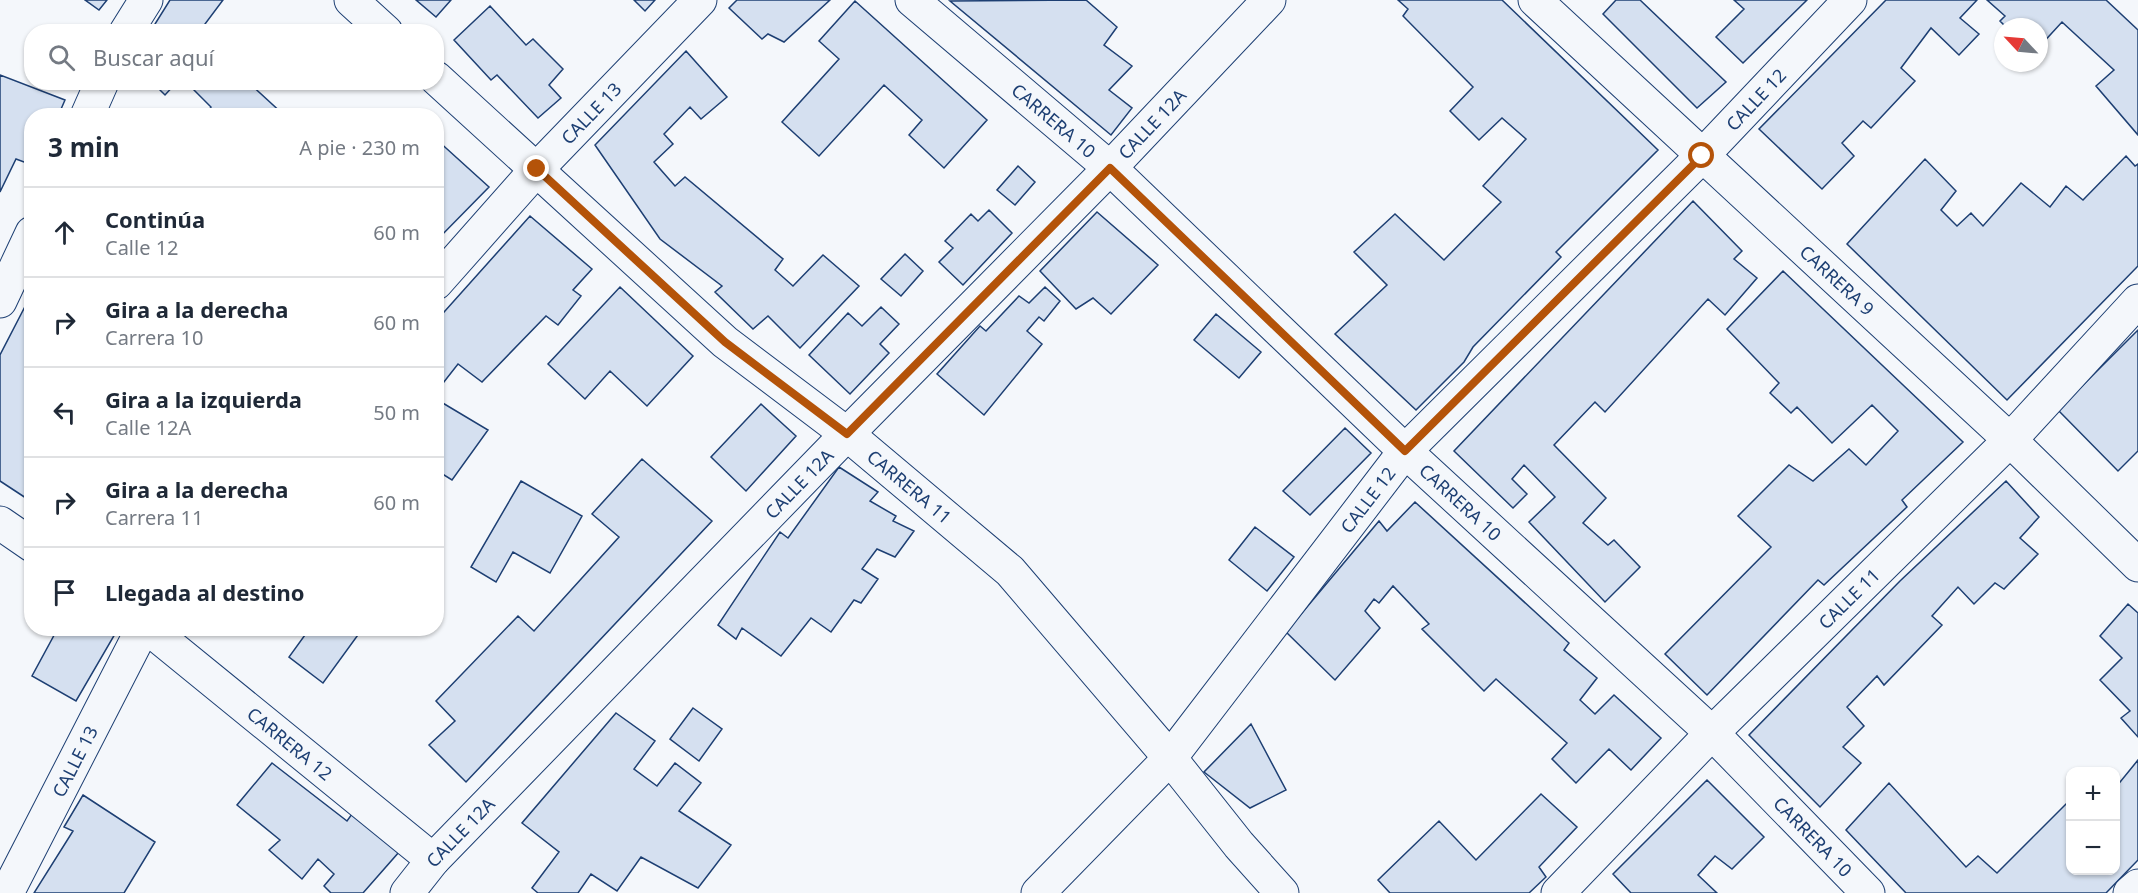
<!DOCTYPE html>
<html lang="es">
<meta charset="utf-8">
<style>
body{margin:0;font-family:"Noto Sans",sans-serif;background:#f6f6f7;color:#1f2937}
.controls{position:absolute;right:18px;bottom:18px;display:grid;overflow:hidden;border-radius:12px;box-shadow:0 2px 4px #0004}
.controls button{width:54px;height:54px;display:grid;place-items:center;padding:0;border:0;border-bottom:2px solid #e0e1e3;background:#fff;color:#1f2937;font:30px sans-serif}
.compass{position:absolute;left:1994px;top:18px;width:54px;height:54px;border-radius:50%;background:#fff;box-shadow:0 2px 4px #0004;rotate:296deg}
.stop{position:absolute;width:18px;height:18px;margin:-14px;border:4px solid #b45309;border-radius:50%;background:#fff}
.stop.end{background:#b45309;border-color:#fff;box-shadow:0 2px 6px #0008}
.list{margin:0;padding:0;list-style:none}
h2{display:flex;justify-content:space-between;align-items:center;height:78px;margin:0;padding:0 24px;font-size:26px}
h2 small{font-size:20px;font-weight:400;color:#747a83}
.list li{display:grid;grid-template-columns:39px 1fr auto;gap:18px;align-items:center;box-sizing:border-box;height:90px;padding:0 24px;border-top:2px solid #e0e1e3}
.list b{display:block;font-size:22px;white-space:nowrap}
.list p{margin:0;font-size:20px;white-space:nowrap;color:#747a83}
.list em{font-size:20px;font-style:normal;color:#747a83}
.icon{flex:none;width:33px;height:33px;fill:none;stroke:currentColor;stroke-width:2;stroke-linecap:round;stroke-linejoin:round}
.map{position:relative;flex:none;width:2138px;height:893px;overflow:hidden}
.search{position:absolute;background:#fff;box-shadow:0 2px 4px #0004;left:24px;top:24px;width:420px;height:66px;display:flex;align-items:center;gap:15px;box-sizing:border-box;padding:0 21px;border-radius:24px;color:#747a83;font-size:22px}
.panel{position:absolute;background:#fff;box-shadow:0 2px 4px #0004;left:24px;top:108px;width:420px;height:528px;border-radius:24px}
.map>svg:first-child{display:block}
</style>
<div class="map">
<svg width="2138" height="893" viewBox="0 0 2138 893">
<rect width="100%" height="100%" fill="#f4f7fb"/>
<path fill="#d5e0f0" stroke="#1d3f73" stroke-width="1.5" d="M 85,0 L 107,0 L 99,10 Z
M 170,0 L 223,0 L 205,24 L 212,32 L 150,32 Z
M 416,0 L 451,0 L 436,17 Z
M 634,0 L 655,0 L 645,11 Z
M 737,0 L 830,0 L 784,42 L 768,34 L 762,39 L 729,8 Z
M 1086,0 L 1117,27 L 1104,45 L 1132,66 L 1109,90 L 1132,108 L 1111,135 L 950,1 Z
M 1398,0 L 1502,0 L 1658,150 L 1556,252 L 1561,257 L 1473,347 L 1464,362 L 1416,410 L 1335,334 L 1387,285 L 1354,252 L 1395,214 L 1444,260 L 1501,202 L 1483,186 L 1526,139 L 1502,118 L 1479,140 L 1450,111 L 1473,87 L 1403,16 L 1408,9 Z
M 1616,0 L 1640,0 L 1726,82 L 1697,108 L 1603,14 Z
M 1734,0 L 1807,0 L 1743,63 L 1716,37 L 1744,9 Z
M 1886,0 L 1977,0 L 1960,18 L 1979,34 L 1959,55 L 1931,28 L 1901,68 L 1915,81 L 1871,128 L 1863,121 L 1842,143 L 1854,156 L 1822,189 L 1759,129 Z
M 1987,0 L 2106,0 L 2138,30 L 2138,135 L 2096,86 L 2114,70 L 2062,22 L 2039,47 L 2039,27 L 2006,27 L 2000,21 L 2005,16 Z
M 855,1 L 987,120 L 944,168 L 909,135 L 922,120 L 884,85 L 819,156 L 782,122 L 839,59 L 819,41 Z
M 490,6 L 526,45 L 533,39 L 563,69 L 549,85 L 561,98 L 538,118 L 497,75 L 491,80 L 454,40 Z
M 686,51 L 727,97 L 701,119 L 690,107 L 664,134 L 673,144 L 654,162 L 675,186 L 685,177 L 783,259 L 775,270 L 793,286 L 823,255 L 859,286 L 800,348 L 768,316 L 753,329 L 715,292 L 722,286 L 660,239 L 595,145 Z
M 0,75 L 65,100 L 58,116 L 32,116 L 32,165 L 16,159 L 0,192 Z
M 152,82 L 177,82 L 165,95 Z
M 186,82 L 219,82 L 228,89 L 235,82 L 248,82 L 285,116 L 205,116 L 211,107 Z
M 436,139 L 489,187 L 436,241 Z
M 2126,156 L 2135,166 L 2138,164 L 2138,266 L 2007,400 L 1847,244 L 1925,159 L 1956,191 L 1941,210 L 1957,226 L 1971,213 L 1983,226 L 2021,183 L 2050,207 L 2066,186 L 2083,200 Z
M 1018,166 L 1035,182 L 1015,205 L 997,190 Z
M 1693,201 L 1742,251 L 1734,259 L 1757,278 L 1725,315 L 1708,299 L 1605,412 L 1595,402 L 1554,445 L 1606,498 L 1583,523 L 1608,545 L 1614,540 L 1640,567 L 1605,602 L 1529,522 L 1555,497 L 1524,465 L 1512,479 L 1527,494 L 1513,508 L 1454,451 Z
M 989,210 L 1012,233 L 963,285 L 939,262 L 953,248 L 945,241 L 971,214 L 978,221 Z
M 1097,212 L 1158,265 L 1111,314 L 1093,298 L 1076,309 L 1040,271 Z
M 530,216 L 592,269 L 573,290 L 581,296 L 558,325 L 546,316 L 482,382 L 458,364 L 436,392 L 436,321 Z
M 905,254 L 923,271 L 901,296 L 881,279 Z
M 1783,271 L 1963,442 L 1902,500 L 1907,507 L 1824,585 L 1818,580 L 1707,695 L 1665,654 L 1771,547 L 1738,516 L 1789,465 L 1813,481 L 1849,449 L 1866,465 L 1898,431 L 1872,405 L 1832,443 L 1797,407 L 1791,413 L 1770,393 L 1779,383 L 1727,329 Z
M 620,287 L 693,356 L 647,406 L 610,371 L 585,399 L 548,364 Z
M 1045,287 L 1060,301 L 1044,321 L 1039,317 L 1027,331 L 1042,344 L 984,415 L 937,374 L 980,326 L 986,331 L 1019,296 L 1029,303 Z
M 32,293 L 32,502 L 0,481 L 0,355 Z
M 881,307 L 899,324 L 880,344 L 889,353 L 850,394 L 809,355 L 848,313 L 862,326 Z
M 1216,314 L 1261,352 L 1239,378 L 1194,340 Z
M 2138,330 L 2138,451 L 2118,471 L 2058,410 Z
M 436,399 L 488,430 L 452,480 L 436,470 Z
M 761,404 L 796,436 L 746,491 L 711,457 Z
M 1345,428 L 1371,453 L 1310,515 L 1283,491 Z
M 642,459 L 712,521 L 466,782 L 429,745 L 455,721 L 436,701 L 518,616 L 534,631 L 619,537 L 592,514 Z
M 839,467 L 878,492 L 870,501 L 896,516 L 893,521 L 914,531 L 895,557 L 877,549 L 862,569 L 878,579 L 861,603 L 854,600 L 831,632 L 811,618 L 781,656 L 742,628 L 736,639 L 718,625 L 780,532 L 788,538 Z
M 521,481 L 582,516 L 550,573 L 513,552 L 496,582 L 471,567 Z
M 2006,481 L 2039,517 L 2020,538 L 2038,554 L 2004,589 L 1995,583 L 1974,604 L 1958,587 L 1932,616 L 1942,625 L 1884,685 L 1877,676 L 1847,707 L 1864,726 L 1843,747 L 1861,763 L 1820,807 L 1749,735 L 1900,581 Z
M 1415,502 L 1569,643 L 1564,650 L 1597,678 L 1580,700 L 1595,714 L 1614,695 L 1661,738 L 1631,770 L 1609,749 L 1576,783 L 1552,759 L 1567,743 L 1496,679 L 1484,691 L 1422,629 L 1429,624 L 1393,586 L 1379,603 L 1374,599 L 1365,611 L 1380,628 L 1335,680 L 1286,632 L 1379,521 L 1387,531 Z
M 1255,527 L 1294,557 L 1267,591 L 1229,560 Z
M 2128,604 L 2138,613 L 2138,737 L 2121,718 L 2130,711 L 2100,680 L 2122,658 L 2100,636 Z
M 58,628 L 106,628 L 115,634 L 76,701 L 32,676 Z
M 310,628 L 363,628 L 323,683 L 289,657 Z
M 693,708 L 722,729 L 699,761 L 670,739 Z
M 616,713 L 655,741 L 634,769 L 657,786 L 675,763 L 701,783 L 679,811 L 731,845 L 698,888 L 641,857 L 617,891 L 591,874 L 578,893 L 538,893 L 532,888 L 559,852 L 522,823 Z
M 1251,724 L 1286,790 L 1250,808 L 1204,772 Z
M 2138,760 L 2138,860 L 2106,893 L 1906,893 L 1846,830 L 1889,783 L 1966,867 L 1978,856 L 1997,873 L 2070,800 L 2070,870 L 2116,870 L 2116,787 Z
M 272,763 L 347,821 L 352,814 L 399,852 L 363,893 L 331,893 L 324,886 L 334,874 L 318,859 L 302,879 L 269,850 L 280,840 L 237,805 Z
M 1707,780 L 1764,837 L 1732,869 L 1715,856 L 1698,875 L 1717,893 L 1631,893 L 1613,874 Z
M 1541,794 L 1577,827 L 1539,867 L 1546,877 L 1529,893 L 1390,893 L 1378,880 L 1439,821 L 1476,860 Z
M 83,795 L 155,842 L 124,893 L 34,893 L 73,831 L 64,827 Z"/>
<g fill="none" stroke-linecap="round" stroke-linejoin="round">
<g stroke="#1d3f73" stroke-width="35">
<g id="minor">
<path d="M 351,0 L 386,32"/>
<path id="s1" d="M 912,0 L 1110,168 L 1405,451 L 1712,733 L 1868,893"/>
<path id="s2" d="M 1535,0 L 2010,440 L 2138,565"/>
<path d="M 126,32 L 146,0"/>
<path id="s3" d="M 436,78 L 725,342 L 847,434 L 1010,571 L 1170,758 L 1239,845 L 1282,893"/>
<path d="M 87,116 L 102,82"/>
<path id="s4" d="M 436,283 L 537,169 L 700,0"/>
<path d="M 0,301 L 32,233"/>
<path d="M 0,523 L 32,545"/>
<path id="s5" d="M 148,628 L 433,860"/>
<path id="s6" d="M 7,893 L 143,628"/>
<path id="s7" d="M 407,893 L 433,860 L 847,434 L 1110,168 L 1269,0"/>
<path id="s8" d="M 1038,893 L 1170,758 L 1405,451 L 1702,156 L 1850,0"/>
<path id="s9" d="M 1558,893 L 1712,733 L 2010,440 L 2138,301"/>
<path d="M 2130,893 L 2138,886"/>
</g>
</g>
<use href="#minor" stroke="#f4f7fb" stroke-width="33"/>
</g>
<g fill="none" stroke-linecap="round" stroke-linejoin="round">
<path stroke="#b45309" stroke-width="8" d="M 537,169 L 725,342 L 847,434 L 1110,168 L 1405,451 L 1702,156"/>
</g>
<g text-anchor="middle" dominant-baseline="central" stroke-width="4.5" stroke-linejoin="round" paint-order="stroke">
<g font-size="18" fill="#1d3f73" stroke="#f4f7fb">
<text stroke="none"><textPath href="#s8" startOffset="1072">CALLE 12</textPath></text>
<text stroke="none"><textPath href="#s4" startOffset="230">CALLE 13</textPath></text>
<text stroke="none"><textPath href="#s1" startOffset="186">CARRERA 10</textPath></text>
<text stroke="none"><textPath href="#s7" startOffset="1071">CALLE 12A</textPath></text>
<text stroke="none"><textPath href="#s2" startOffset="412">CARRERA 9</textPath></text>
<text stroke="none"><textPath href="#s7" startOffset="567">CALLE 12A</textPath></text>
<text stroke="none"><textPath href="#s3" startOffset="626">CARRERA 11</textPath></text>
<text stroke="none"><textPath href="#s8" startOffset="514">CALLE 12</textPath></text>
<text stroke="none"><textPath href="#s1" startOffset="744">CARRERA 10</textPath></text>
<text stroke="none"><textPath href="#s9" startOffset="414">CALLE 11</textPath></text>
<text stroke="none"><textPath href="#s5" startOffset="183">CARRERA 12</textPath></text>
<text stroke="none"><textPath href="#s6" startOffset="148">CALLE 13</textPath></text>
<text stroke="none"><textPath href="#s7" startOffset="81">CALLE 12A</textPath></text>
<text stroke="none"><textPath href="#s1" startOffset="1230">CARRERA 10</textPath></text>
</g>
</g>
</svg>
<div class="controls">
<button>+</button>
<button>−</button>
</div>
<svg class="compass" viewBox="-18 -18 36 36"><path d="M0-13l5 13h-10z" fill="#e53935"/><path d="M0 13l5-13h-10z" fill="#747a83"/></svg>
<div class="stop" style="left:1702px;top:156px"></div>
<div class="stop end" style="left:537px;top:169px"></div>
<div class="search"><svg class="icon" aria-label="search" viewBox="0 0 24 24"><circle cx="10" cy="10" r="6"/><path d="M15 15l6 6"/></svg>Buscar aquí</div>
<section class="panel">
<h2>3 min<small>A pie · 230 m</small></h2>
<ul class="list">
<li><svg class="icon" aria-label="ahead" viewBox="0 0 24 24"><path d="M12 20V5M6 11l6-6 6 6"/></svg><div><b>Continúa</b><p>Calle 12</p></div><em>60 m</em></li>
<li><svg class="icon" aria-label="right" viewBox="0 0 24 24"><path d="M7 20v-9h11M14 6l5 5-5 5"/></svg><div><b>Gira a la derecha</b><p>Carrera 10</p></div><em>60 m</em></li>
<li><svg class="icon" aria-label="left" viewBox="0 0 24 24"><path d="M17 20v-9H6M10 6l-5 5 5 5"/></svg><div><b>Gira a la izquierda</b><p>Calle 12A</p></div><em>50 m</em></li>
<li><svg class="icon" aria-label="right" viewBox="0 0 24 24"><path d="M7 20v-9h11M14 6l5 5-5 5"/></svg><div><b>Gira a la derecha</b><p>Carrera 11</p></div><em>60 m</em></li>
<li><svg class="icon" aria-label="arrive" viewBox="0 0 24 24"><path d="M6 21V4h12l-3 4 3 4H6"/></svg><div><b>Llegada al destino</b></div></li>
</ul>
</section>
</div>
